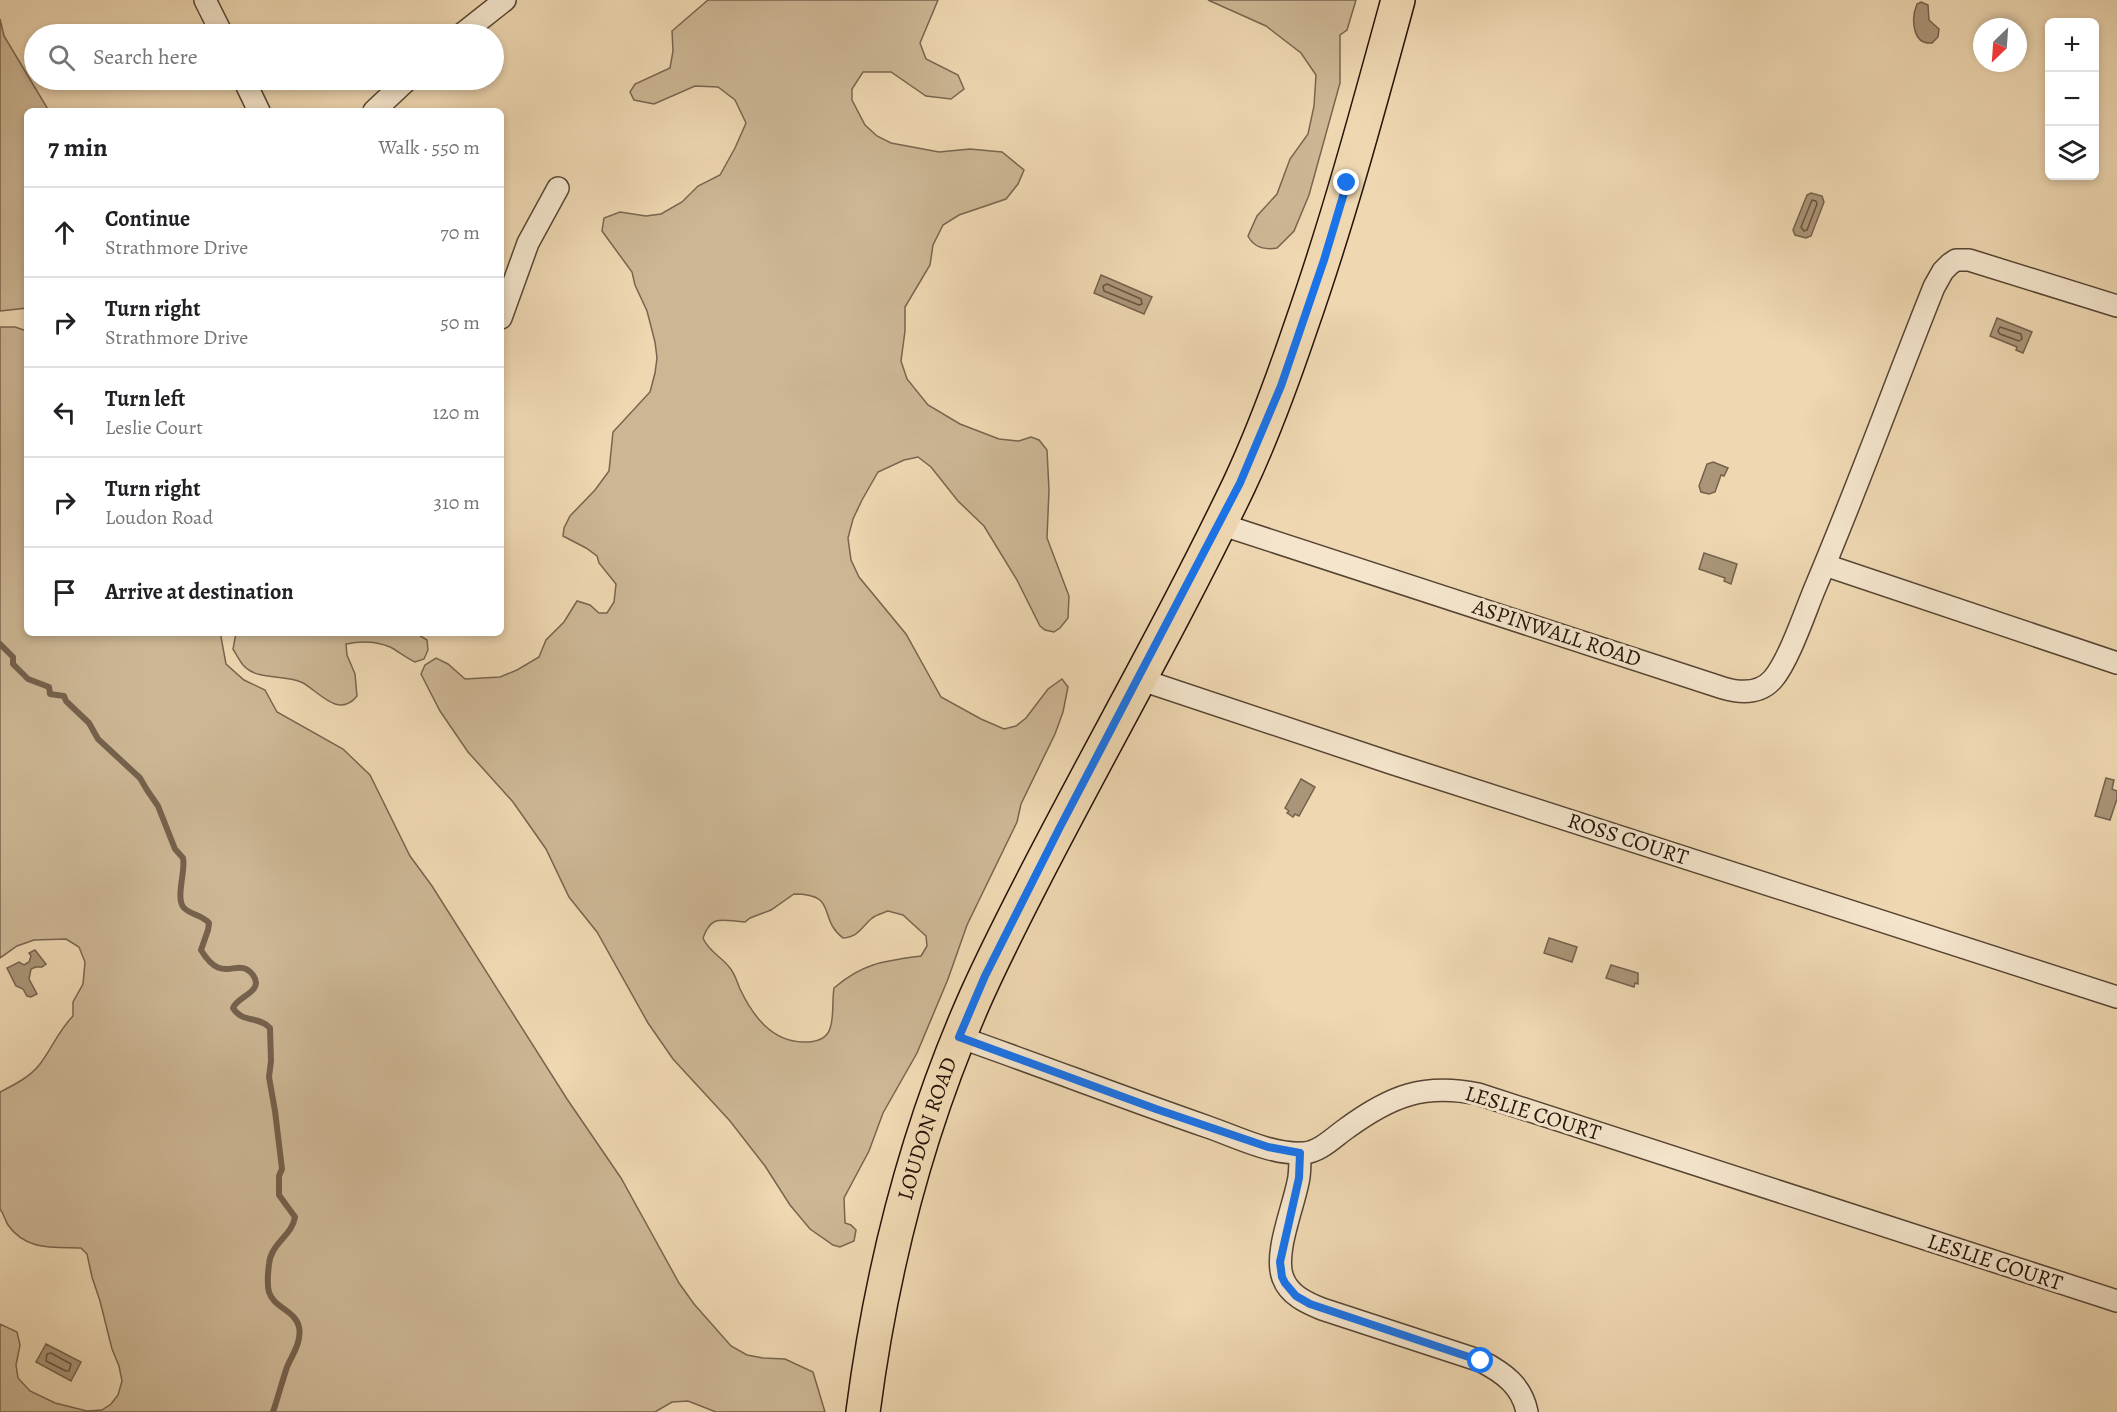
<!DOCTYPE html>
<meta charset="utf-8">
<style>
body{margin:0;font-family:Alegreya,serif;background:#f6f6f6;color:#202124}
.controls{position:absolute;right:18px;top:18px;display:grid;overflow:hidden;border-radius:9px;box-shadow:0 3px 9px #0003}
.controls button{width:54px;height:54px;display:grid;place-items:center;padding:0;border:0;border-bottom:2px solid #e0e0e0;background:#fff;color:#202124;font:30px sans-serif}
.compass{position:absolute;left:1973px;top:18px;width:54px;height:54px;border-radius:50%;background:#fff;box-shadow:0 3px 9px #0003;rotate:205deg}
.stop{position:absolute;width:18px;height:18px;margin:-14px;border:4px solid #1a73e8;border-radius:50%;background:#fff}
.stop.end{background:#1a73e8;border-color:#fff;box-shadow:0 2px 6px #0008}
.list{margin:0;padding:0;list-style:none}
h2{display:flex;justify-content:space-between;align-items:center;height:78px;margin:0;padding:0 24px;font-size:26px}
h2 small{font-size:20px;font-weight:400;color:#757577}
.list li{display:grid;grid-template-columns:39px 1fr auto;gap:18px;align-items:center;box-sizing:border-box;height:90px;padding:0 24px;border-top:2px solid #e0e0e0}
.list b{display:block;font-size:22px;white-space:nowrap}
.list p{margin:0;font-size:20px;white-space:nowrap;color:#757577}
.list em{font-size:20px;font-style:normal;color:#757577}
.icon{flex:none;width:33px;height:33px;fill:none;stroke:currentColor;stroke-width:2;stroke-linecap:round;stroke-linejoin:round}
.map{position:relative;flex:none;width:2117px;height:1412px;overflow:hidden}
.search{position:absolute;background:#fff;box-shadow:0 3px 9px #0003;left:24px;top:24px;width:480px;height:66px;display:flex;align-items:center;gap:15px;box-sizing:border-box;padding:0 21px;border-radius:33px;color:#757577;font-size:22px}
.panel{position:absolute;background:#fff;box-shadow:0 3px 9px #0003;left:24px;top:108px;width:480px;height:528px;border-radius:9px}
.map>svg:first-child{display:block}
</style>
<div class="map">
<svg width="2117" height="1412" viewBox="0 0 2117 1412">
<rect width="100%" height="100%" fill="#eed7b1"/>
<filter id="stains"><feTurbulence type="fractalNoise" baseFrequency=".00333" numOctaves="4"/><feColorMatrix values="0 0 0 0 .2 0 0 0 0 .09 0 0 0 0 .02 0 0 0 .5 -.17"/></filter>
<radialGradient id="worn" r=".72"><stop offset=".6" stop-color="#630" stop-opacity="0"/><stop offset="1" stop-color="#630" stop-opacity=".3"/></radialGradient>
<path fill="#ccb694" stroke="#78654e" stroke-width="1.5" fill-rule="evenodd" d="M 708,0 L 938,0 L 920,43 L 926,59 L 958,75 L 964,89 L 951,99 L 926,96 L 891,72 L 863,72 L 852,89 L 852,100 L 865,125 L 877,136 L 891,143 L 939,152 L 970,149 L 1002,152 L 1024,170 L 1018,184 L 1006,199 L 959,215 L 943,225 L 933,245 L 930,265 L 905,307 L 905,331 L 901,361 L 907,379 L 928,405 L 960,424 L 999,439 L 1019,441 L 1031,437 L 1039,440 L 1047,450 L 1049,490 L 1047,538 L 1069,596 L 1068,618 L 1060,628 L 1054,632 L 1045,630 L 1040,626 L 1017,580 L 984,526 L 958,501 L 931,467 L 918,457 L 904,460 L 878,472 L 862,500 L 853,519 L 848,538 L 851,560 L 859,577 L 906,634 L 941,697 L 981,719 L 1004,729 L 1016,726 L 1026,718 L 1048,689 L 1062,679 L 1068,687 L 1063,712 L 1055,734 L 1021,804 L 1017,822 L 967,925 L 948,979 L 917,1053 L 883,1113 L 869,1151 L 844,1198 L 845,1223 L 851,1225 L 856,1230 L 854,1241 L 840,1247 L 833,1245 L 810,1229 L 790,1205 L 765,1166 L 730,1121 L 673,1059 L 648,1023 L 597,932 L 569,897 L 546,849 L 513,802 L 468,752 L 440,711 L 421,674 L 425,665 L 436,658 L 448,664 L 465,679 L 500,677 L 517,670 L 539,657 L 546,640 L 564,622 L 577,601 L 590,605 L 599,613 L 607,613 L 614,602 L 616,584 L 599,563 L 597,556 L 586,548 L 563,536 L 564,528 L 570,516 L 595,490 L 609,471 L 613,432 L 650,392 L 655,373 L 657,358 L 655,342 L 647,311 L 635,285 L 632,272 L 602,231 L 604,218 L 620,212 L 646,216 L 661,214 L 682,202 L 698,186 L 720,175 L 735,148 L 746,123 L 735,100 L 718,87 L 695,86 L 654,104 L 634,100 L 630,92 L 635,84 L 670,68 L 673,51 L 672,31 ZM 794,894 C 839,894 817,918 843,938 C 858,937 861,928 871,919 C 875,915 883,913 888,911 L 903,915 L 926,936 L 927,946 L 921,956 C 884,961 863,963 834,988 C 830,1013 841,1043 803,1042 C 771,1041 753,1016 740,989 C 737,982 735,974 730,968 C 722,957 708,951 703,938 C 712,913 723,921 745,922 L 750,918 L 771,910 Z
M 1208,0 L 1356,0 L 1347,30 L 1340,35 L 1340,83 L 1309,195 L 1294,231 L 1277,248 C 1265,250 1254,248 1248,236 L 1257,216 L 1277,194 L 1290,159 L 1308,134 L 1314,106 L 1316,75 L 1301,53 L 1266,26 Z
M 0,19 L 4,36 L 49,111 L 27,111 L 27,308 L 0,311 Z
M 0,327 L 15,327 L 27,331 L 27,633 L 222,633 L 221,637 L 226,664 L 244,680 L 265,690 L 277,712 L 343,749 L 370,775 L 410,856 L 432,886 L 567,1099 L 621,1178 L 679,1283 L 694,1304 L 731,1346 L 747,1355 L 763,1358 L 785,1359 L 813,1372 L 825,1412 L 716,1412 L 688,1401 L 672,1402 L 655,1412 L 0,1412 L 0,1324 L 17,1332 L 20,1345 L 16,1365 L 18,1378 L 30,1391 L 55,1403 L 87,1411 L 102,1410 L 111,1404 L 118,1395 L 122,1381 L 119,1366 L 112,1349 L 100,1301 L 92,1277 L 87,1254 L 81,1248 C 54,1247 26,1251 8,1225 C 5,1220 4,1214 0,1209 L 0,1092 C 14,1085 30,1077 40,1064 C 52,1048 59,1030 73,1016 L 73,1002 L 83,984 L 85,962 L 79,947 L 66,939 L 34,940 L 17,946 L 0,958 Z
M 236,633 L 416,633 L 427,640 L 428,650 L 424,659 L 415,662 C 406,658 398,651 390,647 C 376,641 360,641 346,644 L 347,655 L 355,674 L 357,696 C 338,720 317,689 301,682 C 283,674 257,681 243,665 C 239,660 236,654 233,649 Z"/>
<path fill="#aa9578" stroke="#75614c" stroke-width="1.5" d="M 1921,2 L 1928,5 L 1929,20 L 1939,29 L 1938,37 L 1932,43 C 1912,45 1911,18 1917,4 Z
M 1811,193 L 1822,196 L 1824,202 L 1811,236 L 1806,238 L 1795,235 L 1793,230 L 1807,195 Z
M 1101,275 L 1152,297 L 1144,314 L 1094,293 Z
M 1997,318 L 2032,332 L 2023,353 L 2016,350 L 2017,347 L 1990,336 Z
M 1713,462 L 1728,468 L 1724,476 L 1721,475 L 1715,492 L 1709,494 L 1701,492 L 1699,486 L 1707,464 Z
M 1704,553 L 1737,564 L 1731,584 L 1724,581 L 1725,578 L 1699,569 Z
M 2106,778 L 2114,780 L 2112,789 L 2117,791 L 2117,799 L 2110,820 L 2095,816 Z
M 1301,779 L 1315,787 L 1299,816 L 1295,814 L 1293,817 L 1287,813 L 1289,811 L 1285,808 Z
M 1549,938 L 1577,947 L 1572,962 L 1544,953 Z
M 35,950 L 46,964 L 42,967 L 36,967 L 31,969 L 29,979 L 37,994 L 31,997 L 27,996 L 23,989 L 16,986 L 7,968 L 19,962 L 24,965 L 29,962 L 31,956 L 29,953 Z
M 1611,965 L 1638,973 L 1638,984 L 1635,983 L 1634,987 L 1606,978 Z
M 46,1344 L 81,1362 L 71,1381 L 36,1362 Z"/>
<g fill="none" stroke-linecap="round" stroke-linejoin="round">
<path stroke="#685440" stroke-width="1.5" d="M 1812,200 L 1816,201 L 1817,204 L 1807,230 L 1804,231 L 1801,227 Z
M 1107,284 L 1141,299 L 1142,304 L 1139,305 L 1104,291 L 1103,286 Z
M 2000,327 L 2021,334 L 2022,339 L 2019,341 L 2000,334 L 1998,331 Z
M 51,1353 L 71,1364 L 69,1371 L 66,1371 L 46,1361 L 47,1354 Z"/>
<path stroke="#75614c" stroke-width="6" d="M 0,644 L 13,657 L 13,664 L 28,679 L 49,687 L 50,694 L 64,696 L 66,701 L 89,723 L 98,739 L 140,778 L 147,790 L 158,806 L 175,849 L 183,858 C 186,870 175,899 184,908 C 191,915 202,915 209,923 L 208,930 L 201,950 C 223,987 238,955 253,975 C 265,992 237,996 233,1008 C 241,1023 260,1016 270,1028 L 271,1061 L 269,1077 L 275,1111 L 282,1169 L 279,1176 L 279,1195 L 295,1217 C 292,1236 271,1243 269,1264 C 268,1272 267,1285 269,1292 C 273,1307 296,1311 299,1327 C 302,1342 292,1355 287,1367 C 282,1382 278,1397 273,1412"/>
<g stroke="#574533" stroke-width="24">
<path id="street" d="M 205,0 L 222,34
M 462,34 L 505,0
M 244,80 L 259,111
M 374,111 L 407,80
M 501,318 L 528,243 L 558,188
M 1220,524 L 1723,688 C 1740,693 1760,694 1773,679 C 1789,660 1805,612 1815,588 C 1857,489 1894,387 1934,287 L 1943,271 L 1950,264 L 1956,260 L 1969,260 L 2117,306
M 1825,565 L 2117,663
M 1139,679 L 1391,763 L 2117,997
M 959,1037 C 1042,1066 1124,1098 1208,1127 C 1237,1137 1272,1155 1304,1153 C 1320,1152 1334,1137 1347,1128 C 1391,1096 1424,1083 1478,1094 L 2117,1301
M 1300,1153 C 1300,1161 1300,1169 1299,1177 C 1295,1204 1273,1253 1283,1278 C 1289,1295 1307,1303 1322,1309 L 1481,1361 C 1504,1373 1522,1386 1527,1412"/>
</g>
<g stroke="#251409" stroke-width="36">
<g id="primary">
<path id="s1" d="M 863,1412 C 881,1273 915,1137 971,1008 C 989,966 1010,925 1031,884 C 1099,751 1174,621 1239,485 C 1263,434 1282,382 1300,329 C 1338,221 1368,110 1398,0"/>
</g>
</g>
<use href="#street" stroke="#f4e5cc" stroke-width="21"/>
<use href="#primary" stroke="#eed7b1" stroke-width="33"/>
</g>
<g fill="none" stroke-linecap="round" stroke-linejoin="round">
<path stroke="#1a73e8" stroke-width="8" d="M 1347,183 L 1324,260 L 1281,386 L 1240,483 L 1060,827 L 985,976 L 959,1037 L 1156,1109 L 1268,1147 L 1300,1153 L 1299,1178 L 1280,1262 L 1282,1277 L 1285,1283 L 1296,1296 L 1310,1304 L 1481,1361"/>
</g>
<g text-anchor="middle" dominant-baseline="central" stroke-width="6" stroke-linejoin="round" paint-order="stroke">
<g font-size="22" fill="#251409" stroke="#f4e5cc">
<text transform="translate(1557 633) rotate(18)">ASPINWALL ROAD</text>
<text transform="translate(1628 839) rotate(18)">ROSS COURT</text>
<text transform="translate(1533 1113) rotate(17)">LESLIE COURT</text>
<text stroke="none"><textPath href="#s1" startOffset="291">LOUDON ROAD</textPath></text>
<text transform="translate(1995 1262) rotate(18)">LESLIE COURT</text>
</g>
</g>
<rect width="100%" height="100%" filter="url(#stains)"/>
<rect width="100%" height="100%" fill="url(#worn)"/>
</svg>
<div class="controls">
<button>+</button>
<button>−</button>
<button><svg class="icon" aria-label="layers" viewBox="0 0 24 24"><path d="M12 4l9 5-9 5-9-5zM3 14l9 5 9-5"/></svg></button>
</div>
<svg class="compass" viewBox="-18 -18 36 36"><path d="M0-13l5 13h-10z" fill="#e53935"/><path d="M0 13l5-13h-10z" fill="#757577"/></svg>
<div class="stop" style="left:1481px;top:1361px"></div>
<div class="stop end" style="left:1347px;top:183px"></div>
<div class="search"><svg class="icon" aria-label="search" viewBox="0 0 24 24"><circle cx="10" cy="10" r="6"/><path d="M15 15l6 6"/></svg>Search here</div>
<section class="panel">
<h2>7 min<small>Walk · 550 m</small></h2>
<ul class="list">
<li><svg class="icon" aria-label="ahead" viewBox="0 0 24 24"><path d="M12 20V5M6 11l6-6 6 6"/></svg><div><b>Continue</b><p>Strathmore Drive</p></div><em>70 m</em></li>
<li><svg class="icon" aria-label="right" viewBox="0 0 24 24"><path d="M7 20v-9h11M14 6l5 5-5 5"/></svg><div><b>Turn right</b><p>Strathmore Drive</p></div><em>50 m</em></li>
<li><svg class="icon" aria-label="left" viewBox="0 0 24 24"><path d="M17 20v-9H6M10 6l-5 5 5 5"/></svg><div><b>Turn left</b><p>Leslie Court</p></div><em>120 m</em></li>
<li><svg class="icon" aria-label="right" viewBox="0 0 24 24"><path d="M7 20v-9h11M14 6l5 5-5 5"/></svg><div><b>Turn right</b><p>Loudon Road</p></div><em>310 m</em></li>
<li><svg class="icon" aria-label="arrive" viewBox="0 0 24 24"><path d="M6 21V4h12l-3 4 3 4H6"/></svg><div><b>Arrive at destination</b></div></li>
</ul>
</section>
</div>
